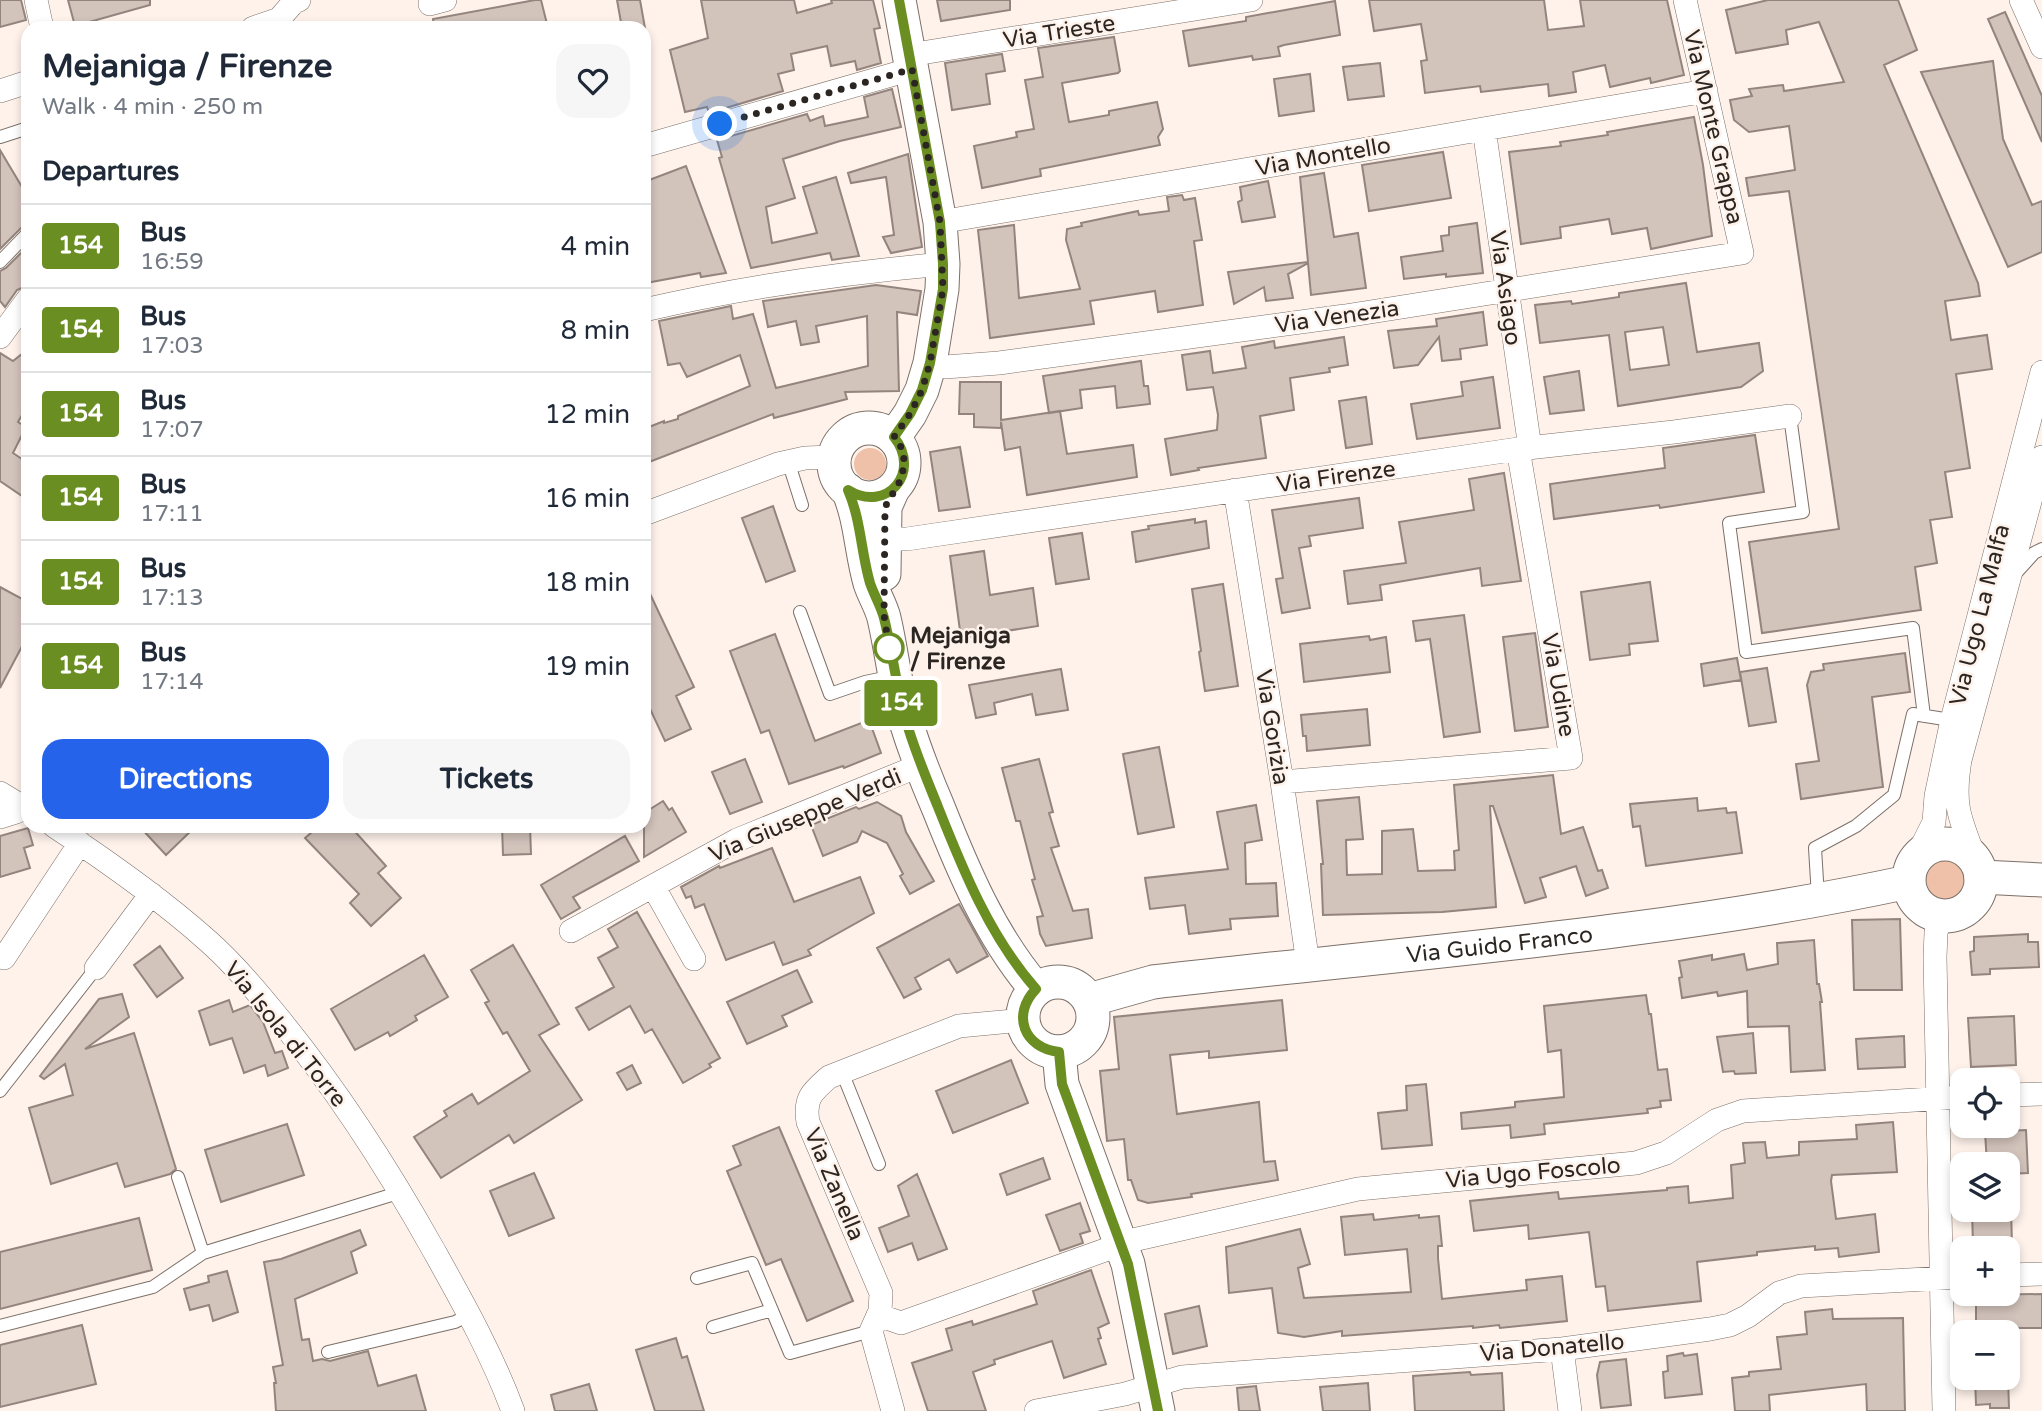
<!DOCTYPE html>
<meta charset="utf-8">
<style>
:root{--surface:#fff;--page:#f6f6f7;--text:#1f2937;--muted:#747a83;--line:#e0e1e3;--accent:#2563eb}
body{margin:0;font-family:"Varela Round",sans-serif;background:var(--page);color:var(--text);height:100vh;display:flex;flex-direction:column;font-size:26px;white-space:nowrap}
*{box-sizing:border-box;margin:0}
p{font-size:23px;color:var(--muted)}
.icon{flex:none;width:38px;height:38px;fill:none;stroke:currentColor;stroke-width:2;stroke-linecap:round;stroke-linejoin:round}
.map{position:relative;flex:1;overflow:hidden}
.side{position:absolute;left:21px;top:21px;width:630px;height:812px;display:flex;flex-direction:column;background:var(--surface);border-radius:21px;box-shadow:0 4px 10px #0003}
.side>*{flex:none}
.badge{padding:0 14px;border-radius:5px;font-size:24px;line-height:46px}
.fabs{position:absolute;left:1950px;top:1068px;display:grid;gap:14px}
.fabs a{display:grid;place-items:center;width:70px;height:70px;border-radius:14px;background:var(--surface);box-shadow:0 4px 10px #0003;font-size:35px}
.you{position:absolute;width:35px;height:35px;margin:-18px;border:5px solid #fff;border-radius:50%;background:#1a73e8;box-shadow:0 0 0 10px #1a73e833}
.map>.badge{position:absolute;translate:-50% -50%;box-shadow:0 0 0 4px #fff}
h2{padding:0 21px;font-size:26px;line-height:63px}
.round{display:grid;place-items:center;flex:none;width:74px;height:74px;border-radius:21px;background:var(--page)}
.headline{display:flex;align-items:center;justify-content:space-between;height:119px;padding:0 21px}
h1{font-size:33px;font-weight:700;line-height:52px}
.cta{display:flex;gap:14px;margin-top:auto;padding:14px 21px}
.cta a{flex:1;height:80px;border-radius:21px;background:var(--accent);color:#fff;font-size:28px;font-weight:700;line-height:80px;text-align:center}
.cta a+a{background:var(--page);color:var(--text)}
ul{padding:0;list-style:none}
li{display:flex;align-items:center;gap:21px;height:84px;padding:0 21px;border-top:2px solid var(--line)}
li div{flex:1}
li b{display:block;font-size:26px}
li em{font-style:normal}
li .badge{min-width:77px;font-weight:700;text-align:center}
.map>svg:first-child{display:block}
.green{fill:#eec1a8}
.building{fill:#d2c3bb;stroke:#93857e;stroke-width:2;fill-rule:evenodd}
.lines{fill:none;stroke-linecap:round;stroke-linejoin:round}
.lane-casing{stroke:#7c7068;stroke-width:14}
.street-casing{stroke:#7c7068;stroke-width:24}
.secondary-casing{stroke:#7c7068;stroke-width:35}
.lane{stroke:#fff;stroke-width:12}
.street{stroke:#fff;stroke-width:23}
.secondary{stroke:#fff;stroke-width:33}
.line-casing{stroke:#fff;stroke-width:16}
.line{stroke:#6b8e23;stroke-width:10}
.walk{stroke:#2c2623;stroke-width:7;stroke-dasharray:0 12.6}
.stop-dot{fill:#fff;stroke:#6b8e23;stroke-width:3.5}
.labels{text-anchor:middle;stroke-width:5;stroke-linejoin:round;paint-order:stroke}
.street-label{font-size:23px;fill:#2c2623;stroke:#fef2eb}
.stop-label{font-size:23px;font-weight:bold;fill:#2c2623;stroke:#fef2eb;text-anchor:start}
</style>
<div class="map">
<svg width="2042" height="1411" viewBox="0 0 2042 1411">
<rect width="100%" height="100%" fill="#fef2eb"/>
<path class="green" d="M854 464a16 16 0 1 1 32 0a16 16 0 1 1-32 0Z
M1921 879a23 23 0 1 1 46 0a23 23 0 1 1-46 0Z"/>
<path class="building" d="M0,0h21l5,20 -26,7z
M68,0h82v5l-75,21z
M535,0h6l7,28h-114l-1,-9z
M617,0h23l5,28h-23z
M701,0h93l3,13 35,-10 -1,-3h42l7,28 -6,1 7,34 -24,7 -2,-9 -24,5 -4,-20 -36,8 3,16 -16,4 5,17 -74,22 -2,-6 -22,5 -15,-62 38,-12z
M937,0h73v10l-69,11z
M1369,0h175l4,30 36,-4 -4,-26h87l17,75 -33,8 -1,-5 -40,9 -5,-22 -32,7 3,20 -27,4 -1,-12 -67,8 -1,-6 -55,7 -4,-32 6,-1 -6,-36 -47,7z
M1768,0h130l19,50 -33,15 94,218 2,13 -35,5 6,39 36,-5 5,34 -36,5 14,94 -25,4 7,45 -22,3 7,43 -22,4 6,43 -159,23 -13,-91 90,-13 -50,-338 -40,5 -3,-18 49,-8 -6,-44 -40,6 -15,-12 -4,-20 22,-4 -3,-7 34,-4 1,6 60,-9 -25,-60 -33,8 2,14 -52,9 -10,-43z
M1335,1l5,34 -56,10 -6,2 2,9 -27,4 -1,-4 -63,10 -6,-35 63,-10v-4z
M2005,12l37,84v46l-54,-123z
M1114,37l6,34 -2,2 -56,10 7,39 40,-7v-4l48,-9 6,27 -5,8 2,8 -120,24 1,7 -59,12 -8,-42 43,-9 -1,-5 18,-3 -9,-49 18,-3 -5,-29z
M1002,54l3,17 -19,3 4,30 -38,6 -7,-47z
M1993,61l10,78 29,66 10,-4v51l-34,15 -87,-195z
M1380,63l4,33 -36,4 -5,-33z
M1310,74l4,37 -35,5 -5,-37z
M892,89l9,38 -61,14 -57,18 12,39 -29,9 6,36 45,-10 -14,-46 33,-10 23,79 -27,4 -2,-7 -79,15 -32,-110 3,-1 -5,-17 90,-26 3,7 13,-5 2,10 43,-9 -4,-20z
M1694,117l9,48 9,71 -61,13 -4,-21 -35,6 -3,-15 -49,8 1,11 -40,6 -12,-92 52,-6 -1,-4 48,-7 -1,-3z
M0,150l28,47v27l-6,3 -22,22z
M1443,152l8,46 -82,13 -7,-46z
M908,154l14,93 -31,6 -8,-16 11,-2 -8,-58 -35,6 -3,-10z
M686,166l40,107 -25,4 -1,-4 -54,10 -2,-101z
M1324,173l10,64 24,-4 8,55 -55,7 -3,-32 -20,11 5,24 -27,3 -2,-14 -30,17 -6,-32 80,-10 -8,-85z
M1268,181l7,36 -33,5 -4,-20 4,-2 -2,-13z
M1182,195l2,5 11,-2 7,42 -8,1 9,64 -45,7 -3,-21 -65,10 4,23 -104,14 -12,-108 36,-5 5,73 61,-9 -14,-49 1,-11 15,-3 -1,-3 57,-12 1,4 30,-4 -2,-14z
M1477,223l6,50 -37,4v-3l-42,5 -3,-22 42,-6 -2,-15 8,-1v-8z
M28,246v39l-11,5 -12,17 -5,-6v-30l6,-3z
M1686,283l11,69 62,-9 4,28 -22,16 -123,19 -9,-71 -69,8 -5,-38 36,-4 1,3 47,-7v-4zM1663,327l6,38 -39,5 -5,-38z
M876,285l45,6 -4,24 -20,-3 2,79 -54,1 2,7 -73,19 -1,-4 -129,50v-35l20,-8v2l14,-4v-3l72,-30 -10,-31 -53,22 -7,-14 -12,2 -9,-44 72,-15 2,13 20,-5 23,74 92,-22 -1,-50 -51,10 3,16 -18,3 -5,-24 -28,6 -5,-26z
M1483,312l4,33 -27,4 1,10 -19,2 -3,-24 -21,28 -24,3 -6,-37 49,-5 -1,-7z
M1344,337l4,28 -19,3 1,4 -40,6 4,32 -34,6 6,42 -68,10 1,2 -28,5 -6,-36 52,-9 1,-15 -5,-28 -26,3 -5,-35 28,-4 3,22 33,-5 -4,-21 32,-6 1,7z
M28,349v56l-10,17 8,5 -13,26 15,10v37l-28,-19v-128l13,8z
M1141,361l3,25h4l2,18 -33,4 -2,-22 -35,4 2,18 -33,5 -6,-37z
M1579,371l5,39 -34,4 -6,-37z
M1493,377l7,51 -83,11 -6,-35 52,-8 -2,-14z
M960,382h41v38l59,-9 7,43 66,-9 4,32 -110,18 -7,-48 -15,3 -4,-28v6l-27,-1v-13h-15z
M1366,397l6,47 -26,4 -7,-47z
M1755,435l9,57 -104,16 -1,-3 -105,14 -4,-35 115,-16 -2,-20z
M960,447l10,60 -31,4 -9,-59z
M1504,473l17,108 -39,5 -2,-18 -100,17 2,15 -34,4 -4,-33 62,-8 -7,-41 75,-12 -5,-31z
M1359,498l4,30 -54,8 2,10 -12,2 11,60 -28,5 -6,-34 7,-1 -11,-68z
M773,506l22,65 -29,11 -24,-64z
M1195,519v4l11,-2 3,27 -73,14 -4,-30 17,-3 -1,-3z
M1082,533l7,46 -33,5 -7,-46z
M984,551l6,44 43,-7 5,38 -77,12 -11,-82z
M644,581l50,106 -18,9 15,33 -26,12 -21,-45z
M1650,582l8,59 -29,3 1,11 -40,5 -9,-68z
M1223,584l15,102 -33,5 -6,-39 2,-1 -9,-62z
M0,587l28,15v33l-28,53z
M1464,615l16,117 -36,5 -14,-98 -14,2 -3,-20z
M1535,633l13,94 -33,4 -12,-94z
M775,634l40,107 54,-21 12,33 -37,15 -1,-2 -54,18 -20,-54 -8,3 -31,-82z
M1369,636l1,4 16,-3 4,35 -86,10 -4,-38z
M1905,653l5,39 -38,5 11,90 -82,12 -5,-35 23,-3 -12,-76 4,-13 13,-2 -1,-6z
M1737,658l4,22 -37,6 -3,-22z
M1767,668l9,54 -27,4 -9,-54z
M1061,669l7,41 -32,5 -4,-21 -38,9 2,11 -20,4 -7,-33z
M1367,709l3,36 -63,6 -1,-15h-3l-2,-21z
M1159,747l15,80 -36,7 -15,-80z
M745,759l17,43 -32,12 -18,-42z
M1039,759l14,53 -4,1 10,33 -8,2 22,63 15,-2 4,29 -46,8 -6,-12 -3,-17 6,-1 -11,-36 3,-1 -15,-58h-4l-14,-53z
M1553,775l8,59 22,-7 15,44 4,-1 6,18 -22,8 -10,-30 -36,12 6,19 -21,6 -32,-97h-3l6,101 -54,5 -119,3 -2,-51h2l-6,-63 42,-4 4,42 -17,1 1,35 35,-1v-43l31,-2 5,42 37,-1 -1,-19 5,-1 -5,-65z
M1697,798l1,13 28,-3 1,5 9,-1 6,41 -96,13 -6,-40 -7,1 -3,-23z
M663,801l6,9 3,-2 14,24 -42,25v-44z
M877,802l24,14 5,16 28,49 -24,13 -10,-18 3,-2 -16,-31 -25,-12 -5,11 -34,14 -12,-31 45,-18 3,2z
M1256,805l6,35 -17,3 1,41 30,-1 2,33 -48,3 1,10 -42,5 -4,-29 -35,4 -5,-31 83,-9 -11,-57z
M139,826h57l-30,29z
M319,826h31l36,40 -8,7 23,25 -30,28 -21,-23 9,-9 -54,-56z
M502,826h28l1,28 -28,1z
M28,828l5,17 -9,3 6,20 -30,9v-41z
M625,836l14,25 -66,36 7,11 -19,11 -20,-34z
M772,848l22,54 66,-25 14,36 -66,37 3,5 -28,10 -9,-23 -48,18 -22,-56 -9,4 -4,-12 -5,2 -5,-11 38,-21 1,2z
M959,904l29,52 -31,17 -8,-14 -34,19 6,11 -17,9 -27,-50z
M637,912l83,146 -11,6 2,3 -28,16 -31,-54 -7,4 -15,-27 -41,24 -13,-22 38,-21 -16,-29 20,-11 -10,-18z
M1900,919l2,71h-48l-2,-70z
M2028,934v8h10l1,25 -49,2v5l-18,1 -2,-23 4,-1v-14z
M1814,940l3,44h2l3,18h-2l5,68 -34,2 -2,-46 -41,1 -1,-36 -29,5 -1,-4 -35,6 -3,-20 3,-1 -3,-16 33,-6v5l32,-6 3,16 31,-6 -1,-21z
M513,945l46,79 -20,11 43,65 -68,43 -5,-8 -68,43 -27,-41 33,-21 -3,-5 28,-17 6,10 52,-33 -23,-39 -4,2 -18,-31 4,-2 -18,-31z
M160,946l23,32 -26,19 -23,-32z
M424,955l24,42 -33,19 2,4 -27,16 -2,-4 -33,18 -24,-41z
M797,970l15,32 -30,14 5,10 -40,18 -20,-42z
M122,994l7,23 -44,32 49,-16 42,136 -6,5 -45,13 -8,-24 -66,21 -22,-76 44,-13 -8,-31 -21,15 -4,-3 59,-77z
M1646,995l3,19h2l7,56 9,-1 4,31 -11,1 1,6 -14,2 1,4 -104,11 1,10 -34,4 -1,-13 -48,4 -1,-16 54,-6v-5l49,-5 -3,-47 -13,2 -4,-46z
M229,1000l4,12 17,-7 13,17 12,31 7,-2 6,17 -20,8 -3,-11 -21,8 -12,-35 -22,7 -11,-34z
M1282,1000l5,50 -78,8v-7l-39,4 7,59 82,-12 5,60 11,-1 3,19 -87,14 1,3 -44,6 -10,-3 -7,-20h-3l-4,-41 -17,2 -7,-70 19,-2 -5,-52z
M2014,1016l2,49 -45,2 -3,-49z
M1753,1033l3,40 -21,1 -1,-3 -11,1 -6,-35z
M1904,1036l1,31 -47,2 -2,-30z
M1011,1060l17,43 -75,30 -17,-42z
M632,1065l9,18 -14,7 -10,-17z
M1426,1084l6,61 -50,4 -4,-36 29,-3 -1,-24z
M1893,1122l4,50 -65,3 -1,6 5,38 39,-5 4,38 -40,5 -1,-9 -23,2v-4l-58,6v3l-60,7 4,39 -93,10 -3,-25 -9,1 -7,-55 -60,7 -1,-14 -54,6 -4,-30 88,-9 1,7 108,-9v-2l21,-2 1,17 44,-5 -2,-33 14,-2 -2,-20 22,-1 2,16 32,-3v-13l58,-3 -1,-14z
M287,1124l17,51 -83,27 -16,-52z
M779,1127l74,174 -46,20 -26,-62 -15,6 -39,-94 14,-6 -8,-19z
M2026,1130l2,43 -21,1v-10h-20l-2,-32z
M1043,1158l7,21 -43,16 -7,-21z
M534,1173l20,45 -45,18 -19,-45z
M917,1174l30,75 -29,11 -6,-17 -24,9 -9,-24 30,-12 -11,-30z
M1080,1203l10,28 -10,3 3,9 -23,8 -14,-36z
M1972,1209h39l1,36 -39,1z
M1373,1214l1,6 45,-5v3l20,-2 3,30h-4v12l4,41 85,-9 -1,-10 36,-4 5,45 -67,7 -1,-3 -26,3v-2l-131,10v-5l-38,6 -26,-4 -6,-45 -43,5 -3,-46 74,-18 10,35 -12,4 6,30 107,-6 -4,-43 -62,6 -4,-38z
M139,1218l13,52 -152,39v-57z
M360,1230l6,15 -15,7 6,21 -62,26 7,41 7,-1 4,22 9,-2 8,2 38,-10 10,35 38,-11 10,36h-150l-2,-28h2l-3,-16 10,-2 -19,-103 17,-3z
M1091,1270l18,53 -11,5 3,10 -3,1 8,25 -42,14 -12,-37 -58,19 1,4 -22,8 13,39h-58l-16,-48 40,-13 -6,-21 26,-8 1,4 64,-21 -4,-13z
M227,1271l11,41 -25,9 -4,-16 -19,5 -6,-21 25,-7 -1,-6z
M2042,1294v34h-31v4h-35v-37z
M1199,1306l8,40 -34,8 -8,-40z
M1832,1309l1,10 70,-1 2,93h-38l-1,-27 -97,11 1,16h-35l-3,-33 17,-2v-4l32,-3 -4,-32 30,-3 -2,-22z
M82,1325l14,59 -96,23v-62z
M676,1338l6,20 5,-2 17,55h-49l-19,-61z
M1683,1353l1,3 13,-2 5,40 -37,4 -2,-26 5,-1 -1,-15z
M1626,1359l5,46 -30,3 -4,-33 3,-13z
M1470,1372l1,3 31,-2 2,38h-89l-2,-35z
M1975,1377h33l1,31h-19v-4l-14,1z
M1368,1383l2,28h-47l-3,-24z
M589,1384l8,27h-42l-4,-16z
M1256,1386l4,25h-21l-2,-23z"/>
<g class="lines">
<defs>
<path id="lane" d="M0,137l28,-9
M0,262l28,-29
M1790,416l13,96 -74,11 17,129 167,-24 11,88
M788,461l14,44
M2015,574l19,-21 8,-4
M800,612l30,82 35,-12 29,-6
M1818,897l-3,-49 41,-22 38,-31 19,-81 44,7
M842,1072l37,92
M0,1091l96,-123
M178,1177l25,76
M697,1278l55,-15 38,90 81,-22
M0,1326l153,-39 50,-34 198,-61
M713,1327l59,-17
M328,1352l127,-30 14,-7"/>
<path id="street" d="M36,0l6,28
M2021,0l21,47
M430,4l15,-4
M253,28l26,-9 15,-17 5,-2
M909,55l342,-55
M0,91l28,-9
M1484,129l46,319
M644,146l268,-77
M940,222l766,-131
M644,310c98,-23 199,-37 299,-46
M0,337l28,-38
M930,363l15,4 54,-4 346,-47 397,-63 -57,-253
M1235,490l47,292 26,182
M644,514l134,-50 27,-6 29,-1
M883,539h24l611,-90 156,-17 116,-16
M1282,782l289,-24 -53,-309
M0,793l28,17
M0,817l16,-5 6,-6
M54,826c53,35 106,72 154,115 25,22 47,48 68,74 60,73 111,152 157,234 29,52 59,105 80,162
M1917,856l17,-34 2,-26 16,-76 90,-348
M1977,864c-16,-44 -25,-55 -17,-104l82,-303
M653,886l41,73
M1940,916l-4,17 -1,24 9,454
M571,931l166,-91 184,-75
M4,958l76,-115
M96,968l55,-74
M2007,1095l35,-1
M2007,1275l35,-1
M878,1315l23,8 232,-83 225,-51 278,-26 30,-10 51,-33 26,-9 219,-14
M1562,1349l8,62
M893,1411l-22,-80 9,-20 1,-18 -73,-171c-4,-24 4,-30 21,-45l130,-51 64,-6
M1036,1411l89,-17 57,-17 380,-28 148,-20 20,-4 18,-9 31,-23 22,-7 161,-9"/>
<g id="secondary">
<circle cx="869" cy="463" r="35"/>
<path d="M894,437l16,-23 12,-24 8,-27 12,-74 1,-25 -3,-42 -41,-222"/>
<path d="M848,490c13,30 13,62 22,93 4,12 11,23 14,35 8,34 11,70 22,104 9,29 20,57 32,85 25,63 53,130 98,182"/>
<path d="M884,574l1,-67 8,-18"/>
<circle cx="1945" cy="880" r="36"/>
<path d="M1981,877l61,3"/>
<circle cx="1058" cy="1017" r="35"/>
<path id="s1" d="M1089,1000l64,-18c250,-29 509,-47 755,-100"/>
<path d="M1059,1052l3,32 66,180 30,147"/>
</g>
</defs>
<use href="#lane" class="lane-casing"/>
<use href="#street" class="street-casing"/>
<use href="#secondary" class="secondary-casing"/>
<use href="#lane" class="lane"/>
<use href="#street" class="street"/>
<use href="#secondary" class="secondary"/>
</g>
<g class="lines">
<defs>
<path id="line" d="M899,0l41,222 3,42v25l-13,74 -8,27 -12,24 -16,23c28,35 -7,77 -46,53 13,30 13,62 22,93 4,12 11,23 14,35 8,32 12,66 21,99 8,30 21,60 33,90 25,63 52,130 98,182 -25,26 -12,59 23,63l3,32 66,180 30,147"/>
</defs>
<use href="#line" class="line-casing"/>
<use href="#line" class="line"/>
<path class="walk" d="M720,124l192,-55 28,153 3,67 -13,74 -8,27 -12,24 -16,23 6,7 5,19 -5,18 -15,26 -1,108 6,40 -1,-7"/>
</g>
<circle class="stop-dot" cx="889" cy="648" r="14"/>
<g class="labels">
<g class="street-label">
<text transform="translate(1059 31) rotate(-9)" y="8">Via Trieste</text>
<text transform="translate(1714 127) rotate(77)" y="8">Via Monte Grappa</text>
<text transform="translate(1323 156) rotate(-10)" y="8">Via Montello</text>
<text transform="translate(1506 288) rotate(82)" y="8">Via Asiago</text>
<text transform="translate(1337 316) rotate(-8)" y="8">Via Venezia</text>
<text transform="translate(1336 476) rotate(-8)" y="8">Via Firenze</text>
<text transform="translate(1979 615) rotate(-76)" y="8">Via Ugo La Malfa</text>
<text transform="translate(1559 685) rotate(80)" y="8">Via Udine</text>
<text transform="translate(1273 727) rotate(81)" y="8">Via Gorizia</text>
<text transform="translate(805 815) rotate(-23)" y="8">Via Giuseppe Verdi</text>
<text dy="8" stroke="none"><textPath href="#s1" startOffset="415">Via Guido Franco</textPath></text>
<text transform="translate(286 1034) rotate(51)" y="8">Via Isola di Torre</text>
<text transform="translate(1533 1172) rotate(-5)" y="8">Via Ugo Foscolo</text>
<text transform="translate(835 1184) rotate(67)" y="8">Via Zanella</text>
<text transform="translate(1552 1347) rotate(-5)" y="8">Via Donatello</text>
</g>
<g class="stop-label">
<text x="910" y="643">Mejaniga<tspan x="910" dy="26">/ Firenze</tspan></text>
</g>
</g>
</svg>
<div class="fabs">
<a><svg class="icon" aria-label="locate" viewBox="0 0 24 24"><circle cx="12" cy="12" r="6"/><path d="M12 2v4M12 18v4M2 12h4M18 12h4"/></svg></a>
<a><svg class="icon" aria-label="layers" viewBox="0 0 24 24"><path d="M12 4l9 5-9 5-9-5zM3 14l9 5 9-5"/></svg></a>
<a>+</a>
<a>−</a>
</div>
<div class="you" style="left:720px;top:124px"></div>
<b class="badge" style="left:901px;top:703px;background:#6b8e23;color:#fff">154</b>
<section class="side">
<div class="headline"><div><h1>Mejaniga / Firenze</h1><p>Walk · 4 min · 250 m</p></div><a class="round"><svg class="icon" aria-label="heart" viewBox="0 0 24 24"><path d="M12 20l-8-8c-3-5 5-10 8-4 3-6 11-1 8 4z"/></svg></a></div>
<h2>Departures</h2>
<ul>
<li><span class="badge" style="background:#6b8e23;color:#fff">154</span><div><b>Bus</b><p>16:59</p></div><em>4 min</em></li>
<li><span class="badge" style="background:#6b8e23;color:#fff">154</span><div><b>Bus</b><p>17:03</p></div><em>8 min</em></li>
<li><span class="badge" style="background:#6b8e23;color:#fff">154</span><div><b>Bus</b><p>17:07</p></div><em>12 min</em></li>
<li><span class="badge" style="background:#6b8e23;color:#fff">154</span><div><b>Bus</b><p>17:11</p></div><em>16 min</em></li>
<li><span class="badge" style="background:#6b8e23;color:#fff">154</span><div><b>Bus</b><p>17:13</p></div><em>18 min</em></li>
<li><span class="badge" style="background:#6b8e23;color:#fff">154</span><div><b>Bus</b><p>17:14</p></div><em>19 min</em></li>
</ul>
<div class="cta"><a>Directions</a><a>Tickets</a></div>
</section>
</div>
